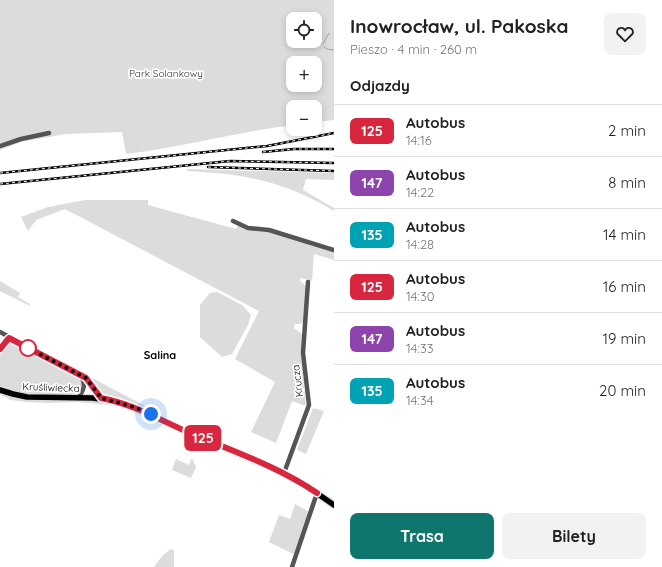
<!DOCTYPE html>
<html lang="pl">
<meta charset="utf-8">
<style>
:root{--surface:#fff;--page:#f2f2f2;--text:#222;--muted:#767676;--line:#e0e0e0;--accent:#0f766e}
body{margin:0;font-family:Quicksand,sans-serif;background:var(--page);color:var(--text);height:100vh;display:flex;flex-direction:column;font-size:15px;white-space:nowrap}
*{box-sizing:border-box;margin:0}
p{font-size:13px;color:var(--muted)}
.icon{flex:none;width:22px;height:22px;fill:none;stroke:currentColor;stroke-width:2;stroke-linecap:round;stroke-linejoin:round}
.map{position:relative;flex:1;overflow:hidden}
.drawer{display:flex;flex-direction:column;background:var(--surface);width:328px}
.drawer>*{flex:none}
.badge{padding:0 8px;border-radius:6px;font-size:14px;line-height:26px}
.controls{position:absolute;left:286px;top:12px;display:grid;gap:8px}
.controls a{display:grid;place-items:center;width:36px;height:36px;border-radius:8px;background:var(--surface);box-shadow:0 2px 6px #0003;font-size:20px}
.you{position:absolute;width:20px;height:20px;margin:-10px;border:3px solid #fff;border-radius:50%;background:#1a73e8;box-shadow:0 0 0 6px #1a73e833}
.map>.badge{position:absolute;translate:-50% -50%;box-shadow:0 0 0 2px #fff}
h2{padding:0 16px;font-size:15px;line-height:36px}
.round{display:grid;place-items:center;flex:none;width:42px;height:42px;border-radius:8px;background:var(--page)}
.overview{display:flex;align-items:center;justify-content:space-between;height:68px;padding:0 16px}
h1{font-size:19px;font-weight:800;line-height:30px}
.primary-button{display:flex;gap:8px;margin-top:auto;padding:8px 16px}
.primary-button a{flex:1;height:46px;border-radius:8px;background:var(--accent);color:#fff;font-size:16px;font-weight:800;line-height:46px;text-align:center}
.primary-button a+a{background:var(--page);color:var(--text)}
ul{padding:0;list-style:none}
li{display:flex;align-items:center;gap:12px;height:52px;padding:0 16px;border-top:1px solid var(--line)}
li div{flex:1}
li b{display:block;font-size:15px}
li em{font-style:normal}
li .badge{min-width:44px;font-weight:700;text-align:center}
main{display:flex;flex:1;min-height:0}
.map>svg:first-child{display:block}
.green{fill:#dcdcdc;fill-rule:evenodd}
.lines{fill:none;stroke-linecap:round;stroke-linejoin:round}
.stream{stroke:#a3a3a3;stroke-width:1}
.major-casing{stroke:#dbdbdb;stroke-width:8}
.minor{stroke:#555;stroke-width:4.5}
.major{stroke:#000;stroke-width:5.5}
.rail-casing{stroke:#000;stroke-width:2.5}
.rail{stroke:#fff;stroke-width:1;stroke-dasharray:3;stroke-linecap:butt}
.line-casing{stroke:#fff;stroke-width:9}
.line{stroke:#d7263d;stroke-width:6}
.walk{stroke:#000;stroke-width:4;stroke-dasharray:0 7.2}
.stop-dot{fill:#fff;stroke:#d7263d;stroke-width:2}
.labels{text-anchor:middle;stroke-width:3.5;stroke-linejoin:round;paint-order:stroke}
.park-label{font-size:10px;fill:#333;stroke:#fff}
.street-label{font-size:10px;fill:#000;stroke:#fff}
.neighbourhood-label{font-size:11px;font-weight:bold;fill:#000;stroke:#fff}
</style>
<main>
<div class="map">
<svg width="334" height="567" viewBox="0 0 334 567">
<rect width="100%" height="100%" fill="#fff"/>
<path class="green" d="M0,0h334v120l-19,2v-15h-22v18c-56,7 -111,22 -167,29l-4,-22 -56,2 -45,8 -21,8zM293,19h22v22h-22zM293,63h22v22h-22z
M187,169l147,4v7l-28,-1 -3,11 31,18v3c-49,-30 -90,-37 -147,-40z
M85,200h63v5l88,24 2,-4 28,6 68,20v9l-20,-6 -2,27 -11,-3 -1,3 4,3 2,4 -3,34 -2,2h-6l-1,4 8,6 -1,19 5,53 -14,-5 -16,42 -25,-11 24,-50 -40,-23 24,-48 -194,-102 -29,11 -8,11 -7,-14 27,-10z
M0,281l20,12 -2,4 12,7v2l-30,-15z
M217,292l25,13 9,10 -3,10 -16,29 -10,3 -22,-20v-32l10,-12z
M13,343l65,33 5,11 -4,6c-6,2 -13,2 -19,2 -21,0 -40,-1 -60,-8v-34l7,-8z
M79,371l85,45v1l-32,-14 -30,-9z
M0,393c35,13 62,5 97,8 26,2 49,13 72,24 8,4 23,9 29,15l-11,-5 -1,1 -65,-29 -13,-2 -30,-3 -33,1 -18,-1 -17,-2 -10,-6z
M313,408l11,3 -18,43 -9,-4z
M192,458l4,9 -5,11 -19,-8 4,-11 13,6z
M295,504l14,8 -14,43 -26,-13 10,-27 11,4z
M171,549l3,1v17h-20l9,-12z"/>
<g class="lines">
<path class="stream" d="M323,44l6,-11
M324,47l3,2 7,1"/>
<defs>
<path id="major" d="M0,390l13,4 14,3 66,1 31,5 16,6 48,23 96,41 21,12 29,20"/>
</defs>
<use href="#major" class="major-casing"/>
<path class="minor" d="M0,146l21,-7 28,-6
M233,221l15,7 21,2 65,20
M0,332l87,46 14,21
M0,349l9,-11
M78,398c6,-8 9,-15 1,-23
M284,473l25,-68 -6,-52 5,-71
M292,567l25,-74"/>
<use href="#major" class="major"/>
<defs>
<path id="rail" d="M263,152l31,-3h40
M208,167l126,4
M0,173l267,-27 67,-13
M0,184l230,-23 104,2"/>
</defs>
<use href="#rail" class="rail-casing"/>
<use href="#rail" class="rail"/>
</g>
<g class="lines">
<defs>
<path id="line" d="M0,349l9,-11 77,40 15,20c32,6 59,22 89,35 43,18 89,34 127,60"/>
</defs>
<use href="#line" class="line-casing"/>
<use href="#line" class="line"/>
<path class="walk" d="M28,348l58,30 15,20 30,8 20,8"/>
</g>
<circle class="stop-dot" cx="28" cy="348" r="8"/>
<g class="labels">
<g class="park-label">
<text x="166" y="77">Park Solankowy</text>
</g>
<g class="street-label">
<text transform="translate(297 381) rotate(-97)" y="4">Krucza</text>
<text transform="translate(51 387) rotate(2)" y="4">Kruśliwiecka</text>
</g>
<g class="neighbourhood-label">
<text x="160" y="359">Salina</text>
</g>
</g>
</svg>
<div class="controls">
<a><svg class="icon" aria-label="locate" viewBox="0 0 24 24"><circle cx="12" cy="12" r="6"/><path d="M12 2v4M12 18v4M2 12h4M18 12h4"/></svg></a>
<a>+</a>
<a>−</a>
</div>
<div class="you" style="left:151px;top:414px"></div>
<b class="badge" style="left:203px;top:438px;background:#d7263d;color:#fff">125</b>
</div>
<section class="drawer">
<div class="overview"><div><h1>Inowrocław, ul. Pakoska</h1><p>Pieszo · 4 min · 260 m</p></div><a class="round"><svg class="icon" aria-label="heart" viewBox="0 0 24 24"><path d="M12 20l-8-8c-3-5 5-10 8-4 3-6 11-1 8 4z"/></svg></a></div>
<h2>Odjazdy</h2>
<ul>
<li><span class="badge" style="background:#d7263d;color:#fff">125</span><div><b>Autobus</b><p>14:16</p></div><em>2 min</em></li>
<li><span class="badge" style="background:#8e44ad;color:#fff">147</span><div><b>Autobus</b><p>14:22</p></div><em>8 min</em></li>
<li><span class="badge" style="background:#00a3b4;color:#fff">135</span><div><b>Autobus</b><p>14:28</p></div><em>14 min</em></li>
<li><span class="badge" style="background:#d7263d;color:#fff">125</span><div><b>Autobus</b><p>14:30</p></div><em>16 min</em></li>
<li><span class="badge" style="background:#8e44ad;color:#fff">147</span><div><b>Autobus</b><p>14:33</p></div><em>19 min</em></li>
<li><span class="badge" style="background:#00a3b4;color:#fff">135</span><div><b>Autobus</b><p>14:34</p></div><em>20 min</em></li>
</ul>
<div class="primary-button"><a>Trasa</a><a>Bilety</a></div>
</section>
</main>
